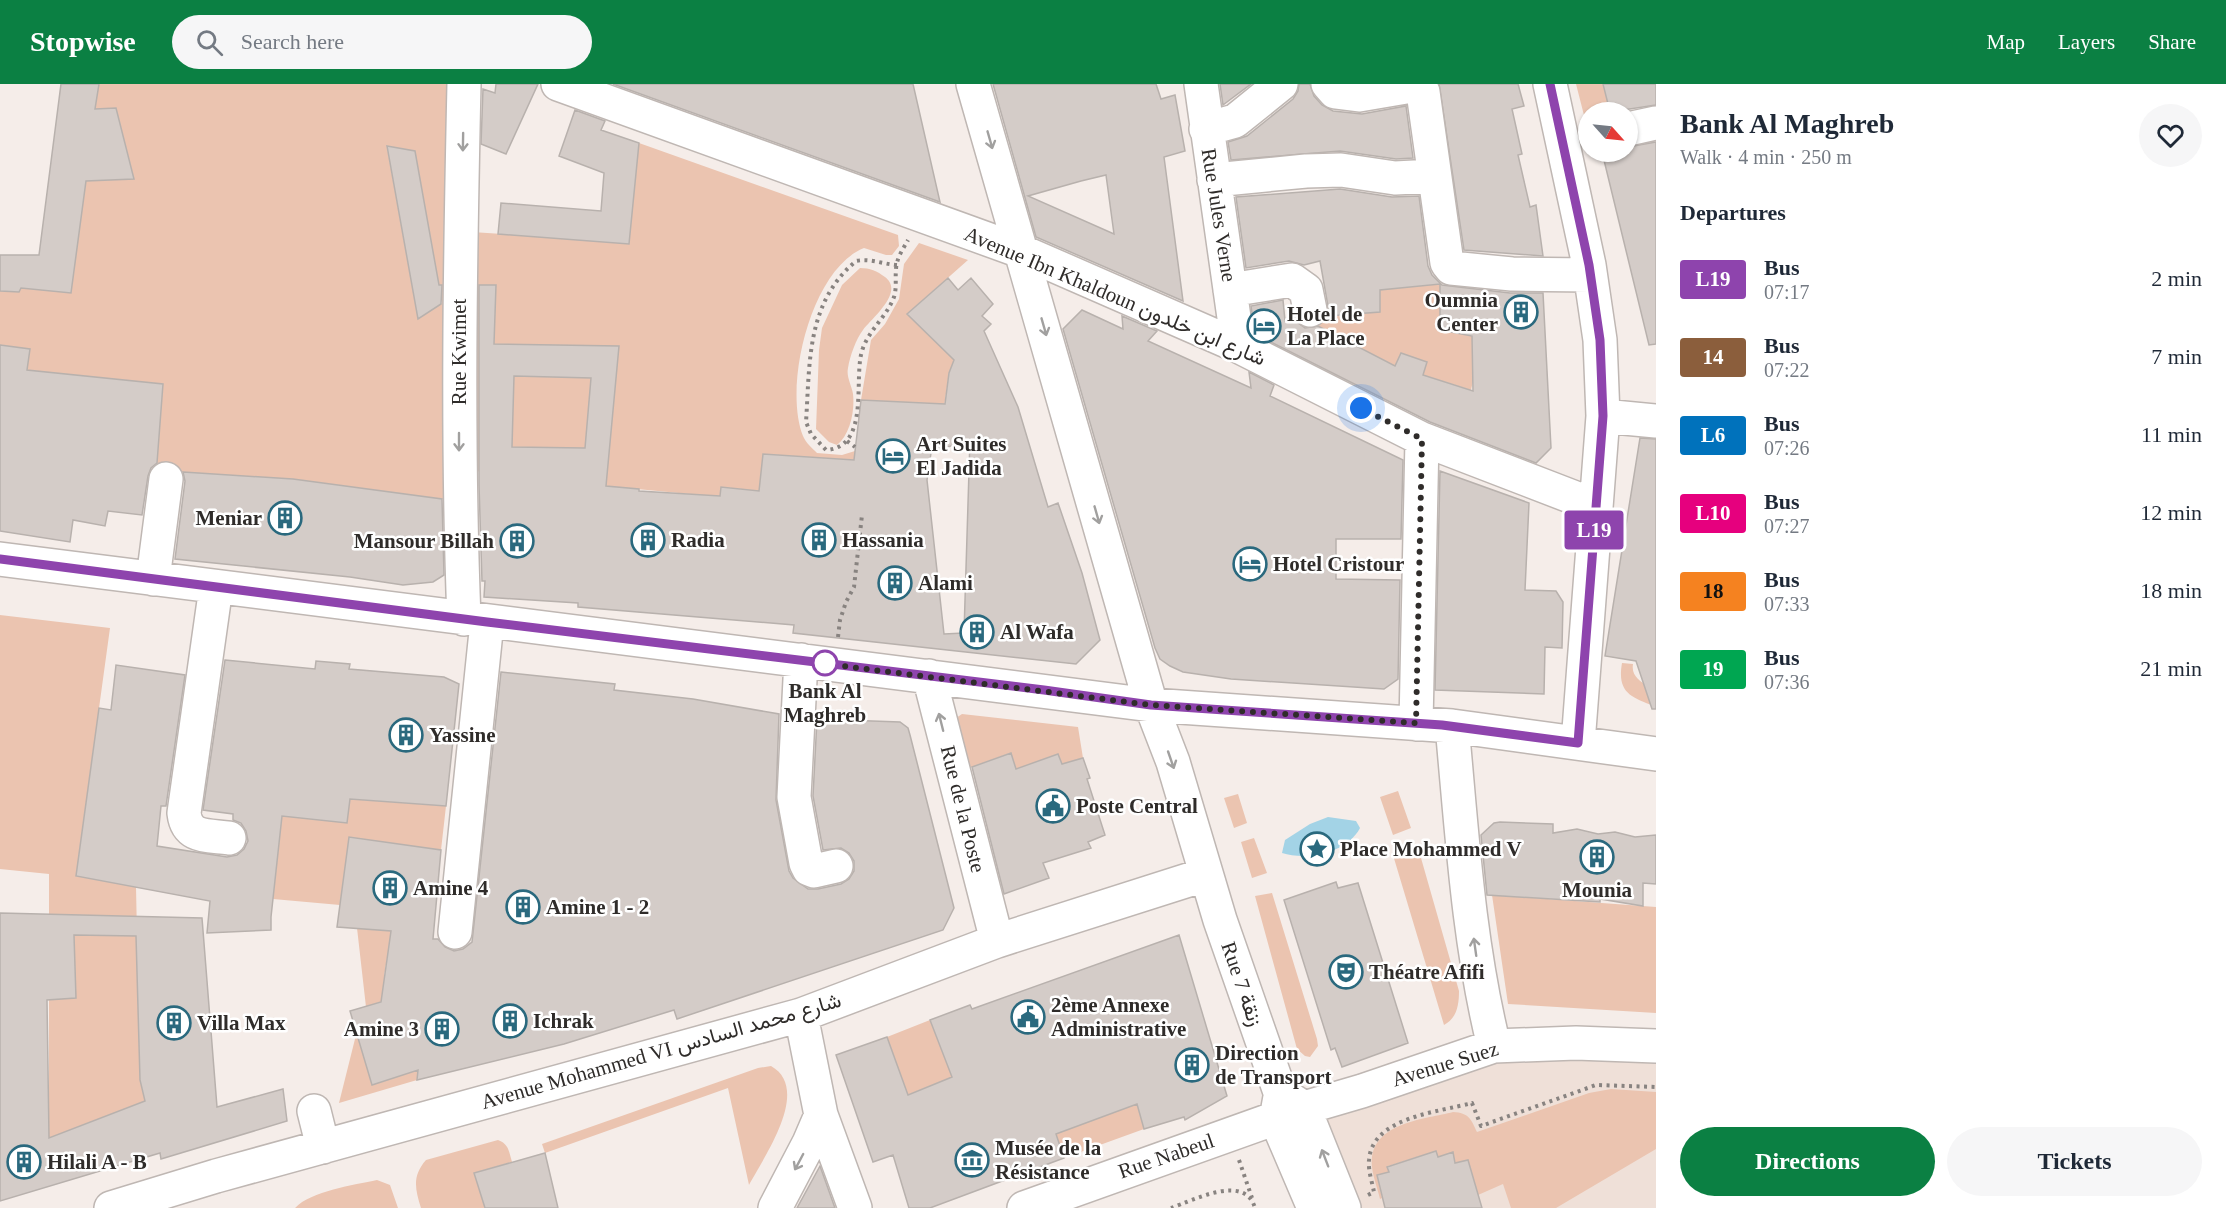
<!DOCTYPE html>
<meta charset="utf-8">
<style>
:root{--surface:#fff;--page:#f6f6f7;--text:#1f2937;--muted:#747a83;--accent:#0b8043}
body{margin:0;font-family:"Times New Roman",Vazirmatn,serif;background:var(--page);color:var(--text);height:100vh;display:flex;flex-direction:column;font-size:22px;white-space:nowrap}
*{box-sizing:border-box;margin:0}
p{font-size:20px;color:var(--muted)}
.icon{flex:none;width:33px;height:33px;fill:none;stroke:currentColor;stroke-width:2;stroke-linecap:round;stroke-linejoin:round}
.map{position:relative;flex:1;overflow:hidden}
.panel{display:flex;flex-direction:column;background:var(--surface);width:570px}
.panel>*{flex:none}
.badge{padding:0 12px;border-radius:4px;font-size:21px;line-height:39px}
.needle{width:39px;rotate:117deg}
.controls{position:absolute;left:1578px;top:18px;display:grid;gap:12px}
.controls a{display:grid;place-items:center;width:60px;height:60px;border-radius:50%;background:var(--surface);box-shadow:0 2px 4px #0004;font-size:30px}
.you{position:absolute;width:30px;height:30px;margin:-15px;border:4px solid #fff;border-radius:50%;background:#1a73e8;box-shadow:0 0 0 9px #1a73e833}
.map>.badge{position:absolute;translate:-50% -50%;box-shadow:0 0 0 3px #fff}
h2{padding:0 24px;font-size:22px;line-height:54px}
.round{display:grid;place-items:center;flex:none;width:63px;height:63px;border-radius:32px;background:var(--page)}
.overview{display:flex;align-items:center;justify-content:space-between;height:102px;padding:0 24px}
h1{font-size:28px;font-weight:800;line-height:45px}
.primary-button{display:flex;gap:12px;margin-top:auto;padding:12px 24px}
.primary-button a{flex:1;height:69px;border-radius:36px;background:var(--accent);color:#fff;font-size:24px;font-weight:800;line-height:69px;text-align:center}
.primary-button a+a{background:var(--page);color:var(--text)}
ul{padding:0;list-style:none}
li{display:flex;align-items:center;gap:18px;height:78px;padding:0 24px}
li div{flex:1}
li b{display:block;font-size:22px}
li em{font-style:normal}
li .badge{min-width:66px;font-weight:700;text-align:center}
header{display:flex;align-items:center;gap:36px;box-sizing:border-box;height:84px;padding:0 30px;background:var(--accent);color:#fff}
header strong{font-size:28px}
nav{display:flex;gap:33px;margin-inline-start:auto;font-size:21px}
.search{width:420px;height:54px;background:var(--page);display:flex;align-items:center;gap:15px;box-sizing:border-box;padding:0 21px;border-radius:33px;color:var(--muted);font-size:22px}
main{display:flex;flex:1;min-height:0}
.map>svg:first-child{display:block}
.built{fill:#efe0d8}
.green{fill:#ebc4b0;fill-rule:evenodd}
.water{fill:#a3d3e6}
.building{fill:#d4ccc8;stroke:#b8b1ad;stroke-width:1.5;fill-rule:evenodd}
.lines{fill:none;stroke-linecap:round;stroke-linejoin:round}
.minor-casing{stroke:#bfb7b3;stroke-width:36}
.path{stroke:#888380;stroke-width:4;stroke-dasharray:3 4.5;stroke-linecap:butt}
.minor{stroke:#fff;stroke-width:33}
.oneway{stroke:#a1a09f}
.line-casing{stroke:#fff;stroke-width:14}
.line{stroke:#8e44ad;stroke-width:9}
.walk{stroke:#2f2c2a;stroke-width:6;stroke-dasharray:0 10.8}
.stop-dot{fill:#fff;stroke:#8e44ad;stroke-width:3}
.labels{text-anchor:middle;stroke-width:5;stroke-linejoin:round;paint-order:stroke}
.street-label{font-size:21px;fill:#2f2c2a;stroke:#fff}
.poi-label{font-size:21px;font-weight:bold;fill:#2f2c2a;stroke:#fff;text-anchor:start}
.stop-label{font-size:21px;font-weight:bold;fill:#2f2c2a;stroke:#fff}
</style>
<header>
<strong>Stopwise</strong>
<div class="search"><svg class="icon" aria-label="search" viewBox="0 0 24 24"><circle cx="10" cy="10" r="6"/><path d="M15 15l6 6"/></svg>Search here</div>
<nav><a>Map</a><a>Layers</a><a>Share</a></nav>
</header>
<main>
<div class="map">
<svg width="1656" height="1124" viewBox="0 0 1656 1124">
<rect width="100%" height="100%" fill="#f5ede9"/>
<path class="built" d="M1656,962v162h-342l-10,-100 136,-44z"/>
<path class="green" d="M99,0h357l-6,416 -157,-21 -137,-8 7,-87 -136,-14 3,-21 -30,-4v-54l19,1 67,-111 48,-2 -18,-71 -21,1zM387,63l28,4 27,152 -24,16z
M1576,0h27l7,28h-22v10l-2,1z
M639,59l259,92 1,11 -7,9h-6l-22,-7c-53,21 -81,138 -61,188 3,7 9,12 14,17l25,2 13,-4 -1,9 -91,-6 -4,37 -37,-4 -2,10 -114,-11 -87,-12 -45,-3 -2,-239 126,8z
M919,159l49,17 -61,54 47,46 -5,13 -5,34 -83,-7 10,-60 14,-16 14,-25 5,-35z
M860,184c10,0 17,3 25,9 20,15 -13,41 -22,53 -7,9 -13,26 -15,38 -2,9 4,18 5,26 2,17 -3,41 -16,51l-8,-3 -13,-13 3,-79 3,-22 20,-43z
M1440,200v46l32,6 1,45 -2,9 -48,-15 4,-13 -26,-9 -6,13 -93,-48 78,-6v-22z
M0,531l110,13 -34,248 60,11 4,193 5,21 -96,37v-264l-49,-5z
M1622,579l11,1c-2,12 7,17 16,23l5,19c-24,-9 -37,-14 -32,-43z
M962,630l116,13 5,31 -21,6 -4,-10 -42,15 -6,-16 -46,17 -8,-52z
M1398,707l13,37 -18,7 -13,-38z
M1238,710l9,29 -13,5 -10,-30z
M349,715l97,7 -5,44 -92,-12 -9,67 -67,-6 9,-83z
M1254,754l13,35 -15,5 -11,-36z
M1417,760l42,147c0,14 -2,27 -15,34l-51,-170z
M1272,809l45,146 1,7 -8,11 -5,-1 -8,-7 -42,-153z
M1492,811l164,12v106l-148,-9z
M394,821l-4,26 9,2 -4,26 -8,-1 -3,19 43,10 -10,93 -78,23 18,-72 34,-33 -25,9 -9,-79z
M930,936l22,57 -55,22 -1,-36 -9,-26z
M771,982c41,23 -7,91 -22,119l-21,-97 -183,65 -3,-9 216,-76z
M1611,1005l45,3v57l-100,59h-45l-8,-24 -25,11 -10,-35 -13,3 -2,-11 -15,5 -2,-6 -48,15 1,6 -12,4 5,22 -2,1c-3,-13 -10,-29 -8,-42 5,-35 54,-38 81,-45 16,1 18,7 24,20l112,-39z
M1137,1020l7,25 -80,29 -8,-24z
M498,1056c11,4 11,12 14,22l-38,11 11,35h-64c-6,-19 -9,-32 5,-48z
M377,1096l13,5 8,23h-103c16,-17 59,-23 82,-28z"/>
<path class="water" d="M1328,733l28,4 4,7c-13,25 -53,33 -78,25l3,-13 25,-16z"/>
<path class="building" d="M61,0h38l-4,25 21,-1 18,71 -48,2 -15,112 -50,-5 -2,4 -19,-1v-36h39z
M496,0h42l-32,70 -25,-10 2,-55 12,4z
M613,0h300l27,118z
M993,0h163l5,15 14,-4 10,56 -21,6 19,144 -147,-64zM1106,91l8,59 -86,-38 53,-15z
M1220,0h31l-28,21z
M1299,0h11l4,12 8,9 11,6 29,3 44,-8 7,52 -17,1 -56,-8 -109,9 -3,-18 19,-6 46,-37 5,-8z
M1439,0h79l6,22 -12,3 10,45 -4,1 12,52 6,-2 7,51 -79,-6z
M1603,0h53v21l-46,7z
M575,26l30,11 -4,9 38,13 -10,101 -131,-10 3,-31 100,8 3,-38 -45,-17z
M1656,58v202l-7,1 -47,-193h26v-5z
M387,62l28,5 24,134h3l-1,19 -23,15z
M1340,105l52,8 27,-1 9,70 4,9 10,10 68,8h33l8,155 -15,15 -106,-41 -175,-88 -4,-28 32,-6 2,21 9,-1 11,8 13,-2 77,40 6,-13 26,9 -4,13 50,16 -1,-55 -32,-6v-46l-60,6v22l-52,4v-10l-8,-45 -16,4 -15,-4 -43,7 -10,-71z
M948,194l10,12 13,-12 22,26 -11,12 9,8 -7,7 34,76 30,100 10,-4 24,70 18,67 -24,24 -283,-31 1,-8 -216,-18v-4l-94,-6 1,-16h-3l-3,-96v-200h17l-2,59 125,2 -13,140 33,3v2l81,5 1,-9 38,4 4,-37 91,6 7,-60 84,4 4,-31 5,-13 -47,-46zM514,292l77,2 -6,70 -73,-1zM970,355l-6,194 -20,1 -17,-154 4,-27z
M1082,226l41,19 -1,-13 35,15 -9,10 103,47 -2,-16 25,13 -4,11 133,64 -2,79h-65v40l64,1 -2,99 -14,10 -153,-10 -48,-7 -13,-6 -10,-7 -5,-11 -92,-319z
M0,261l30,4 -3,21 136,14 -6,79 -6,5 -3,8 -6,39 -34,-4 -3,15 -32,-6 -3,22 -70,-11z
M1640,354l16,1v270h-4l-16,-48 -31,-5z
M1440,387l89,32 -4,87 31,1 7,11 -1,46 -17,-1 -1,47 -109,-4z
M183,388l110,7 149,20 2,76 -11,7 -30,3 -53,-8 -175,-18 10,-78z
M225,576l90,9 1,-8 34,3 -1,5 95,8 15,7 -13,122 -96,-7 -3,24 -65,-7 -11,101v13l-64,3 3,-32 -134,-25 23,-168 12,2 5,-45 69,10 -19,131h-5l-4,40 70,11 10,-2 7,-6 4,-8 -2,-10 -5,-8 -8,-3v-6l-30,-4z
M501,588l114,12 -1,6 79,9 86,15 -3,86 13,71 4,7 15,11h10l23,-5 8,-5 5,-8v-10l-5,-8 -8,-5 -18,2 -10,-54 4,-77 83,3 8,6 2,7 44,173 -11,22 -266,89 -3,-9 -110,34 -147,36 1,-10 -46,15 -22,-74 31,-9 10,-71 -54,-4 12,-90 92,13 -8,89h5l7,8 9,4 9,-2 9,-7z
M1011,669l5,16 42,-15 4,10 21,-6 7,20 -3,1 18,56 -17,7 3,6 -48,15 6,15 -45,16 -32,-127z
M1500,738l53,2v9l24,-4 21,5 17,-2 20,5 21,-2v49l-13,-1v23l-43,-7v3l-113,-7 -6,-60 13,-12z
M1336,798l2,6 20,-5 50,160 -66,24 -7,-19 -4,2 -47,-150z
M0,829l202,5 15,189 66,-18 4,32 -126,38 -1,-6 -160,48zM74,851l62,1 4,144 5,21 -96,37 -2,-138 29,-2z
M1179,851l48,161 -42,24 -1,-3 -40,12 -7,-25 -81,30 8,24 -134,50h-21l-16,-53 -20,7 -37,-107 51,-18 21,58 44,-18 -22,-57 40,-15 2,4z
M1436,1067l2,6 15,-5 2,11 13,-3 14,48h-97l-8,-33 12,-3 -2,-5z
M545,1069l13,55h-73l-11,-35z
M820,1082l15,42h-38z"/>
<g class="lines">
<defs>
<path id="minor" d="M558,0l465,168 215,94 184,93 174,67
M973,0l178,621 22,57 47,158 60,172
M1201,0l37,262
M1328,0l7,8 24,3 53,-9 7,1 4,5 24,171 4,5 61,6 78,1
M1550,0l39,181 11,75 3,76 -25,327
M1206,45l29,-8 46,-37
M1628,45l28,-6
M1214,96l92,-9 35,-1 54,8 39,-2
M1230,206l62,-10 14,10 4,20
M1603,332l53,5
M0,475l1151,146 301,21 204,28
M153,495l13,-100
M216,503l-32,226c3,26 24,22 45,25
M464,535c-7,-178 -4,-356 0,-535
M801,576l-7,137 12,66 3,6 5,2 22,-5
M929,592l68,265
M1416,640l6,-285
M1452,642c10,106 16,215 42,320
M455,848l32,-310
M801,931l20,100 34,93
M1280,1013l-4,22 38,89
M1287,1013l17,11 40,100
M314,1027l9,36
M111,1124l105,-32 585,-161 196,-74 207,-66
M775,1124l34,-65 12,-28
M1024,1124l280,-100 58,-17 132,-45 82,-3 80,3"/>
</defs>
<use href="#minor" class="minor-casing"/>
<path class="path" d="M897,181c-15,-1 -27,-7 -41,-4 -50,42 -46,102 -50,161l5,12 15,16c46,-3 26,-75 37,-102 7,-19 24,-32 31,-51 3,-10 1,-18 2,-27 0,-11 7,-21 12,-30
M847,357l8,6
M838,553l2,-17 6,-18 8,-15 8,-72
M1239,1076l13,38
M1368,1111l6,-3c-2,-10 -6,-22 -5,-32 3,-43 70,-48 103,-57l9,23 115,-41 60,2
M1171,1124c23,-8 74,-35 84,0"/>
<use href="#minor" class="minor"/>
</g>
<defs><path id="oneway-shaft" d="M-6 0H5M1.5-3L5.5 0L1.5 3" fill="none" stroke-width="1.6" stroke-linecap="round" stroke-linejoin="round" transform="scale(1.5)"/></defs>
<g class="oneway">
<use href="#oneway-shaft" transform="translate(990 56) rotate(74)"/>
<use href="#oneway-shaft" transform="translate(463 58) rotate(91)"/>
<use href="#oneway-shaft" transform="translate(1044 243) rotate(74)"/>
<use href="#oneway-shaft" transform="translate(459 358) rotate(90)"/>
<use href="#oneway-shaft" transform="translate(1097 431) rotate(74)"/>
<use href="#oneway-shaft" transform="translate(941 638) rotate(-104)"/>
<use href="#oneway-shaft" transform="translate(1171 676) rotate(71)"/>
<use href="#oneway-shaft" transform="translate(1475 863) rotate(-98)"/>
<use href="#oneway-shaft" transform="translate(1325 1074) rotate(-111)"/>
<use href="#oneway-shaft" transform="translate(799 1078) rotate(118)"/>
</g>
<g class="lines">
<defs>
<path id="line" d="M0,475l487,63 557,68 107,15 291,20 136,18 25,-327 -3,-76 -11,-75 -39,-181"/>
</defs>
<use href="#line" class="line-casing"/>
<use href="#line" class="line"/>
<path class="walk" d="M825,579h-6l332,42 265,18 6,-284 -61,-31"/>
</g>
<defs>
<symbol id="building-ring" viewBox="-11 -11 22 22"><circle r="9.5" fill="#fff" stroke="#2a697e" stroke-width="1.5"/><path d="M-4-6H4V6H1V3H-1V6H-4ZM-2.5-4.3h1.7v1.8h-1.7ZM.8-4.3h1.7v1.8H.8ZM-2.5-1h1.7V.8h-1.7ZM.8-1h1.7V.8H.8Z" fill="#2a697e"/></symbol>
<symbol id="hotel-ring" viewBox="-11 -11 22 22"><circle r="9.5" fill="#fff" stroke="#2a697e" stroke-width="1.5"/><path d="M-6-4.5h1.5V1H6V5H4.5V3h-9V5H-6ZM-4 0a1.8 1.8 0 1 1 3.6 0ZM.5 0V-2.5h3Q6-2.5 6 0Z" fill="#2a697e"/></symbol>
<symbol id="civic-ring" viewBox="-11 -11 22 22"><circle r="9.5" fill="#fff" stroke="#2a697e" stroke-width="1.5"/><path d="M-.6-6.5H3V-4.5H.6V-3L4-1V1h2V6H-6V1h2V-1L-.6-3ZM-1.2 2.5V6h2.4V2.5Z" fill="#2a697e"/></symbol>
<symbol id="sight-ring" viewBox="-11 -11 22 22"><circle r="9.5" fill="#fff" stroke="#2a697e" stroke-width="1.5"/><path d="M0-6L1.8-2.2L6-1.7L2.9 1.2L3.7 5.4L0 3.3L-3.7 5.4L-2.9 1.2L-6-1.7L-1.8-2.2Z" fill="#2a697e"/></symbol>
<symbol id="theatre-ring" viewBox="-11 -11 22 22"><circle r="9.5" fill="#fff" stroke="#2a697e" stroke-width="1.5"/><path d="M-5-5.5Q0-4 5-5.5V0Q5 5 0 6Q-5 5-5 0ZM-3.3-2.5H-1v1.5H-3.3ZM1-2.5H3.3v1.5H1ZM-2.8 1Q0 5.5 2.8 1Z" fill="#2a697e"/></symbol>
<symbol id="museum-ring" viewBox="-11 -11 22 22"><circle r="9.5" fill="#fff" stroke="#2a697e" stroke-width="1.5"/><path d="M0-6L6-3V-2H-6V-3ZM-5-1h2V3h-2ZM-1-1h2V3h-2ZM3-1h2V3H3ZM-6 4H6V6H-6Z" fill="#2a697e"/></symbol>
</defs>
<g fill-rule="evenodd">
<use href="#building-ring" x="1502" y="209" width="38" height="38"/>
<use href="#hotel-ring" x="1245" y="223" width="38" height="38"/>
<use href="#hotel-ring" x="874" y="353" width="38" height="38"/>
<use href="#building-ring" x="266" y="415" width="38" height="38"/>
<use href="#building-ring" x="629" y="437" width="38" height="38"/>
<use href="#building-ring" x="800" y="437" width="38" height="38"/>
<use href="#building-ring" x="498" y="438" width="38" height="38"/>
<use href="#hotel-ring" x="1231" y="461" width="38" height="38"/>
<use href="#building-ring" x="876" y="480" width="38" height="38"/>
<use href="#building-ring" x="958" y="529" width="38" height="38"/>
<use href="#building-ring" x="387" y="632" width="38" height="38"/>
<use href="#civic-ring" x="1034" y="703" width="38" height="38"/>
<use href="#sight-ring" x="1298" y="746" width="38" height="38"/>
<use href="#building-ring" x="1578" y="754" width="38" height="38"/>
<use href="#building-ring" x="371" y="785" width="38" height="38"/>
<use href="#building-ring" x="504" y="804" width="38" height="38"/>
<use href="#theatre-ring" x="1327" y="869" width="38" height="38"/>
<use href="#civic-ring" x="1009" y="914" width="38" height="38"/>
<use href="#building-ring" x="491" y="918" width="38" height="38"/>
<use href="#building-ring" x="155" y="920" width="38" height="38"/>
<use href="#building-ring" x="423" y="926" width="38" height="38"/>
<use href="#building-ring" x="1173" y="962" width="38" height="38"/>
<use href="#museum-ring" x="953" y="1057" width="38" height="38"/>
<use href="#building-ring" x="5" y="1059" width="38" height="38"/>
</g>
<circle class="stop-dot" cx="825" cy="579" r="12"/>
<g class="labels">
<g class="street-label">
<text transform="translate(1219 131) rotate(81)" y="7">Rue Jules Verne</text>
<text transform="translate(1115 212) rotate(23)" y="7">Avenue Ibn Khaldoun شارع ابن خلدون</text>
<text transform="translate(459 268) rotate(-90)" y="7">Rue Kwimet</text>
<text transform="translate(963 725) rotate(76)" y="7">Rue de la Poste</text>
<text transform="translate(1242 900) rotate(71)" y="7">Rue 7 زنقة</text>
<text transform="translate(661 967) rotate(-16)" y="7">Avenue Mohammed VI شارع محمد السادس</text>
<text transform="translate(1445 980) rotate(-17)" y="7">Avenue Suez</text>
<text transform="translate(1166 1072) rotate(-19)" y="7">Rue Nabeul</text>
</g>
<g class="poi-label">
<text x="1498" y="223" text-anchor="end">Oumnia<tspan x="1498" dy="24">Center</tspan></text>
<text x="1287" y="237">Hotel de<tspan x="1287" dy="24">La Place</tspan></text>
<text x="916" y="367">Art Suites<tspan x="916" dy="24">El Jadida</tspan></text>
<text x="262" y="441" text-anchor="end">Meniar</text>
<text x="671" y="463">Radia</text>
<text x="842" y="463">Hassania</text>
<text x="494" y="464" text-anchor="end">Mansour Billah</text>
<text x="1273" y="487">Hotel Cristour</text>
<text x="918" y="506">Alami</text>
<text x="1000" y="555">Al Wafa</text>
<text x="429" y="658">Yassine</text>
<text x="1076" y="729">Poste Central</text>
<text x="1340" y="772">Place Mohammed V</text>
<text x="413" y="811">Amine 4</text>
<text x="1597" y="813" text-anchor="middle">Mounia</text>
<text x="546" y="830">Amine 1 - 2</text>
<text x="1369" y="895">Théatre Afifi</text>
<text x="1051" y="928">2ème Annexe<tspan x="1051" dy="24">Administrative</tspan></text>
<text x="533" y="944">Ichrak</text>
<text x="197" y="946">Villa Max</text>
<text x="419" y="952" text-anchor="end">Amine 3</text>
<text x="1215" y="976">Direction<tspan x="1215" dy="24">de Transport</tspan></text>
<text x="995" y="1071">Musée de la<tspan x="995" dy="24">Résistance</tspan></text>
<text x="47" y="1085">Hilali A - B</text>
</g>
<g class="stop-label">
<text x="825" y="614">Bank Al<tspan x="825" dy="24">Maghreb</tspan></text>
</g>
</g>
</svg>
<div class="controls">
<a><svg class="needle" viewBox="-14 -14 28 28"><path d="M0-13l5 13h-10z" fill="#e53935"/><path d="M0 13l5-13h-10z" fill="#747a83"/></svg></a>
</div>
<div class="you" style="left:1361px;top:324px"></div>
<b class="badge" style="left:1594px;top:446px;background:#8e44ad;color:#fff">L19</b>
</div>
<section class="panel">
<div class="overview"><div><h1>Bank Al Maghreb</h1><p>Walk · 4 min · 250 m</p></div><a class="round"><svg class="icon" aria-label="heart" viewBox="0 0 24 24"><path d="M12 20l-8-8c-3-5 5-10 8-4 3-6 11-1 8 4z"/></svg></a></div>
<h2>Departures</h2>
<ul>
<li><span class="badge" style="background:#8e44ad;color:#fff">L19</span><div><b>Bus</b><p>07:17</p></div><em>2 min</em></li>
<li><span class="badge" style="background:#8b5e3c;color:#fff">14</span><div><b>Bus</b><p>07:22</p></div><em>7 min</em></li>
<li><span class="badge" style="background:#0072bc;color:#fff">L6</span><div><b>Bus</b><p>07:26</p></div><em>11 min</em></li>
<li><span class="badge" style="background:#e6007e;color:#fff">L10</span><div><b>Bus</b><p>07:27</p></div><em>12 min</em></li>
<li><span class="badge" style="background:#f58220;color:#111">18</span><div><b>Bus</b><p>07:33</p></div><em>18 min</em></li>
<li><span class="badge" style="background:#00a651;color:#fff">19</span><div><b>Bus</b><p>07:36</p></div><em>21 min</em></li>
</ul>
<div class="primary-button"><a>Directions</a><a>Tickets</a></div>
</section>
</main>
